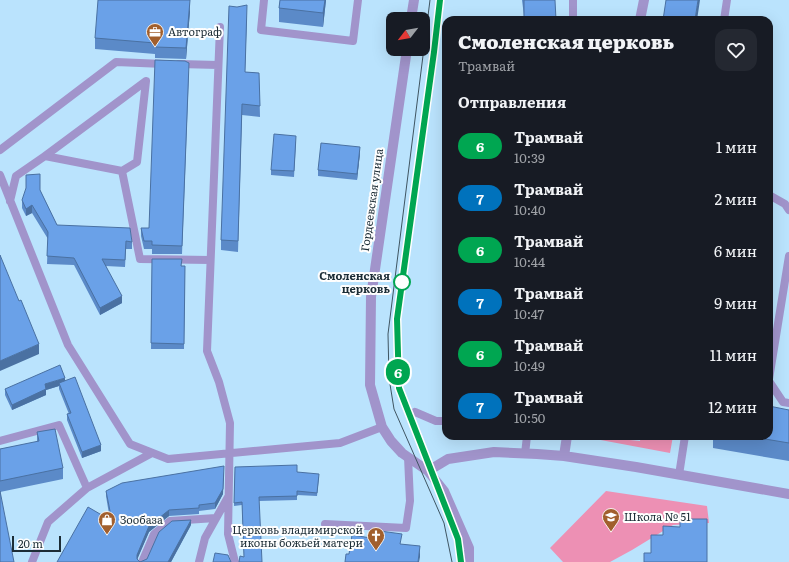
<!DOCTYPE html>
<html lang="ru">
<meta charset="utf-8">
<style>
:root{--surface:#171b24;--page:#242831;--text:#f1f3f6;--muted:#9ea1a6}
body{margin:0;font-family:Literata,serif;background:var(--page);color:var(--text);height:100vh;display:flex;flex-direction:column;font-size:15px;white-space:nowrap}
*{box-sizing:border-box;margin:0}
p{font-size:13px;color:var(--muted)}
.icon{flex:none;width:22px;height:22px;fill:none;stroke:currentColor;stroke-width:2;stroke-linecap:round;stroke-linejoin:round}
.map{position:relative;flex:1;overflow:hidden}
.drawer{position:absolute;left:442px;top:16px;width:331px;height:424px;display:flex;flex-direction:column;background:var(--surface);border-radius:12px;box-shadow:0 4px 16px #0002}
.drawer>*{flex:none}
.badge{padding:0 8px;border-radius:13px;font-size:14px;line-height:26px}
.needle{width:26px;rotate:239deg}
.controls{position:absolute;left:386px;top:12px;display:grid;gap:8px}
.controls a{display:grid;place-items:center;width:44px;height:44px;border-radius:8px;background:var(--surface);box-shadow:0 4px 16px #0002;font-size:20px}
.scale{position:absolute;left:12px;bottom:10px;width:49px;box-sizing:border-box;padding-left:4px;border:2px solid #1c2d36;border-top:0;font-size:11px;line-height:14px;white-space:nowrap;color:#1c2d36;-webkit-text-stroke:3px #fefefe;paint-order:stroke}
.map>.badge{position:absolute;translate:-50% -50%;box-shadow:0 0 0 2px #fff}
h2{padding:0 16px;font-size:15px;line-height:36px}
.round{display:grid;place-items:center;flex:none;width:42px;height:42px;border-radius:12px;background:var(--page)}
.head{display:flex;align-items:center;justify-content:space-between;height:68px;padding:0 16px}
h1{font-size:19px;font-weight:800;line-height:30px}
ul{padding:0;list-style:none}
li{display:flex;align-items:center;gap:12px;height:52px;padding:0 16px}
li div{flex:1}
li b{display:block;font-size:15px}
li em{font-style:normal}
li .badge{min-width:44px;font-weight:700;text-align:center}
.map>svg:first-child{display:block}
.green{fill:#ed90b4}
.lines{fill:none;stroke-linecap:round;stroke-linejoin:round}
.service{stroke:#a194cb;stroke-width:8}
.minor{stroke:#a194cb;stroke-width:10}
.tram{stroke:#3f5562;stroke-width:1}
.wall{fill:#5b8ac8}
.shaded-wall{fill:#4a71a2}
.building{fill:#6aa1e8;stroke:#4a71a2}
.line-casing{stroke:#fff;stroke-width:9}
.line{stroke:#00a651;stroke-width:6}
.stop-dot{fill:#fff;stroke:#00a651;stroke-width:2}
.labels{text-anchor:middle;stroke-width:4;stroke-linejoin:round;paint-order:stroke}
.poi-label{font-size:11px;fill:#1c2d36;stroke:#fefefe;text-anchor:start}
.street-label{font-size:11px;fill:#1c2d36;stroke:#fefefe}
.stop-label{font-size:11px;font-weight:bold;fill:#1c2d36;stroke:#fefefe;text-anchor:end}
</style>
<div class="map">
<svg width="789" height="562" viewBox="0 0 789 562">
<rect width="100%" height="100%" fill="#bae3fd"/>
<path class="green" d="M590,436l50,5 1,-5h32l-3,17 -80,-15z
M606,491l101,15 2,17 -36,2 -41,25 -22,12h-47l-13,-14z"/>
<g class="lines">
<path class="service" d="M264,0l-3,30 92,11 5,-41
M573,20v-20
M724,20l3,-20
M220,27l-13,324 12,31 11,41 -2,111 7,28
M179,64l39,1
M0,150l116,-88 48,2
M122,171l15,-9 9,-81 -101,75 77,15 18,88 70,1
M0,175l68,170 62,99 38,15 172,-16 42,-16
M769,195l16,9 4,6
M10,201l6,-25 29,-20
M769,379l20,-123
M769,381l14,21 6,1
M415,412l21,9h10
M0,441l59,-16 28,63
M525,454l2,-18
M679,475l6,-39
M325,524l81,4 4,-27 -2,-44
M32,562l16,-40 39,-34 65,-35
M142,562l12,-28 16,-13 46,-3
M199,562l6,-24 23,-41"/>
<path class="minor" d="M411,19l3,-19
M640,20l4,-20
M407,49l-36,248 -1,88 12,42 9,14 11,12 26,18 16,20 25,57v14
M564,456l3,-20
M428,471l20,-12 46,-7 43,2 27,2 72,11 153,27"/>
<path class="tram" d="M430,0l-42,334 1,44 5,31 50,114 8,39
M440,0l-6,52 -37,267 1,46 1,23 26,69 33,82 3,23"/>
</g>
<path class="wall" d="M280,0h46l-3,27 -44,-5v-14z
M522,0h33l-31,16z
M190,11l-4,48 -31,-1v-4l-60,-5v-11z
M247,16l-2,56 14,1 1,44 -18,-2 -4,137 -17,-2v-10z
M189,71l-7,183h-30v-5h-8l-3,-13v-8h8z
M296,141l-2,36 -23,-2v-5z
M360,153l-3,27 -39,-4v-6z
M40,190l17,35 75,17v7h-6l-1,18 -19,-1 16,37 -22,12 -26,-50 -27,-1 1,-25 -16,-26 -6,3 -4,-8v-8z
M152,259l30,7h3l-1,83h-33z
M65,381l36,70 -19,7 -15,-38v-6h2l-10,-25v-3l-13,4v5l-34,15 -7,-15v-6z
M789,410v51l-76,-13v-12h56z
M37,432l26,36v11l-63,13v70v-113l37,-7z
M235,467l62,5 22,5 -2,19 -20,-1v5l-38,1 -15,56 -2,-52 -8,1z
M106,491l117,3 -8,15 -16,2v3l-30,2 -20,16 -12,27 3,3 7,-3 44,-34 -20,37h-114l53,-42 -4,-24z"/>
<path class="shaded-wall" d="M190,0v11l-4,48v-11z
M325,0h1l-3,27v-14z
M698,0h2l-3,20h-2z
M360,147v6l-3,27v-6z
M32,205v8l-6,3v-7z
M122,296v7l-22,12v-7z
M39,344v10l-39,17v-10z
M65,378v6l-6,-1v3l-13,4v5l-34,15v-5l33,-21z
M101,445v6l-19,7v-6z
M224,472l-1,22 -8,15v-6z
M169,510v6l-20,16 -12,28v-5l12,-29z
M191,520v5l-20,37h-3z
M420,546v11l-1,5h-1z"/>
<path class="building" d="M98,0h92l-4,48 -31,-1v-4l-60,-5z
M280,0h45l-2,13 -44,-5z
M524,0h31l1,20h-32z
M666,0h32l-3,20h-32z
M247,5l-2,67 14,1 1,33 -18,-2 -4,137 -17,-1 8,-234 8,1z
M155,60l30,1 4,2 -7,183 -30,-1v-4h-8l-3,-13h8z
M274,134l22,2 -2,35 -23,-1z
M321,143l39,4 -3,27 -39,-4z
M40,174v16l17,35 73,3 2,14 -6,-1 -1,19 -23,-1 20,37 -22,12 -26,-50 -27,-2 1,-24 -16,-27 -6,4 -4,-9 4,-12v-13z
M0,255l19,46 2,-1 18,44 -39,17z
M152,259h30l-1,7h4l-1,78 -33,-1z
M60,365l5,13 -20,6 1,5 -34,16 -7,-16z
M75,377l26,68 -19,7 -15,-38 4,-1 -12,-30z
M769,406l20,4v33l-42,-7h22z
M55,429l8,39 -63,13v-32l39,-8 -2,-9z
M297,465v7l22,2 -2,19 -20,-2v5l-38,1 3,65h-23l1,-6 4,1 -2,-55 -8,1 1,-36z
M224,466l-1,23 -8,14 -16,2v3l-30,2 -20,16 -12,29v4l3,3 7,-3 12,-27 13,-11 19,-1 -23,42h-111l31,-55 24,14 -6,-30 16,-8z
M0,491l14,71h-14z
M680,519h27v43h-63v-9h7v-18h12v-9l17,1z
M373,530l29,4 -2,10 20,2 -2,16h-73l1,-8h3l3,-19 19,3z
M215,553l13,2 3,7h-18z"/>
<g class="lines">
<defs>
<path id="line" d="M440,0l-6,52 -37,267 2,69 59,151 3,23"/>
</defs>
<use href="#line" class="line-casing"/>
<use href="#line" class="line"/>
</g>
<defs>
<symbol id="office-pin" viewBox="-11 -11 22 30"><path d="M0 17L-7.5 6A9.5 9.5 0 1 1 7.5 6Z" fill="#a15f2d" stroke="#fefefe"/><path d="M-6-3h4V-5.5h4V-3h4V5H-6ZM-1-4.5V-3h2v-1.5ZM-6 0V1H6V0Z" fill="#fff"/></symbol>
<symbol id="school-pin" viewBox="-11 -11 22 30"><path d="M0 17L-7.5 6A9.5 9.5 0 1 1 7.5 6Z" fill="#a15f2d" stroke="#fefefe"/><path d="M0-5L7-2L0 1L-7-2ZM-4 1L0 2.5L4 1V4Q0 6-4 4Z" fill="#fff"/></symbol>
<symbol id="shop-pin" viewBox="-11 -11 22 30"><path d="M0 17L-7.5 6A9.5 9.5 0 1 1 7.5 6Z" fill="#a15f2d" stroke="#fefefe"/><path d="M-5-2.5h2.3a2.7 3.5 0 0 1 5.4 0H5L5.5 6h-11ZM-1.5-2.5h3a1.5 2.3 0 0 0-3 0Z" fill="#fff"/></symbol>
<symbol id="church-pin" viewBox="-11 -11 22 30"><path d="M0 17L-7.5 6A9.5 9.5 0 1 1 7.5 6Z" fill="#a15f2d" stroke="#fefefe"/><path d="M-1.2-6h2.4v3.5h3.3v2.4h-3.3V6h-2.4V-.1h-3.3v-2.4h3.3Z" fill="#fff"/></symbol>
</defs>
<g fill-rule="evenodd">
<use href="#office-pin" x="145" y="22" width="20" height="27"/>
<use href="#school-pin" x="601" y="507" width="20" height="27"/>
<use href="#shop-pin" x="97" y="510" width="20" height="27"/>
<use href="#church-pin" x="366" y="526" width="20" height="27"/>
</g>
<circle class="stop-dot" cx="402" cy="282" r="8"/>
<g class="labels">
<g class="poi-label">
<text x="168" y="36">Автограф</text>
<text x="624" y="521">Школа № 51</text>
<text x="120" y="524">Зообаза</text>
<text x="363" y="534" text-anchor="end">Церковь владимирской<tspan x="363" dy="13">иконы божьей матери</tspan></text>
</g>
<g class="street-label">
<text transform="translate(372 200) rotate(-82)" y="4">Гордеевская улица</text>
</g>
<g class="stop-label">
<text x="390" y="280">Смоленская<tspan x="390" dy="13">церковь</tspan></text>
</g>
</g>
</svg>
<div class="controls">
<a><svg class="needle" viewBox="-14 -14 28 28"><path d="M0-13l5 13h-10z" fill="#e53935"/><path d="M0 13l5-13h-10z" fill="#9ea1a6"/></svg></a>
</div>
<div class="scale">20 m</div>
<b class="badge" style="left:398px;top:372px;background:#00a651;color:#fff">6</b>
<section class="drawer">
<div class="head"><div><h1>Смоленская церковь</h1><p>Трамвай</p></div><a class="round"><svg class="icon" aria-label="heart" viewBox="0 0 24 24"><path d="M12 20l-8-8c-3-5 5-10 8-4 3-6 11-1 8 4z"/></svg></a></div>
<h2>Отправления</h2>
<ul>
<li><span class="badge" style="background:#00a651;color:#fff">6</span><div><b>Трамвай</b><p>10:39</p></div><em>1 мин</em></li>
<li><span class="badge" style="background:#0072bc;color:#fff">7</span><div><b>Трамвай</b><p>10:40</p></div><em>2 мин</em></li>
<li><span class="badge" style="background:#00a651;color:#fff">6</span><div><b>Трамвай</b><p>10:44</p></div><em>6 мин</em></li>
<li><span class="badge" style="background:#0072bc;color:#fff">7</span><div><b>Трамвай</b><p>10:47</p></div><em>9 мин</em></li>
<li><span class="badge" style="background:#00a651;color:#fff">6</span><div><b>Трамвай</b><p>10:49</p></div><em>11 мин</em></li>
<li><span class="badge" style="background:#0072bc;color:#fff">7</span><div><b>Трамвай</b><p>10:50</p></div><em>12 мин</em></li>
</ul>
</section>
</div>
